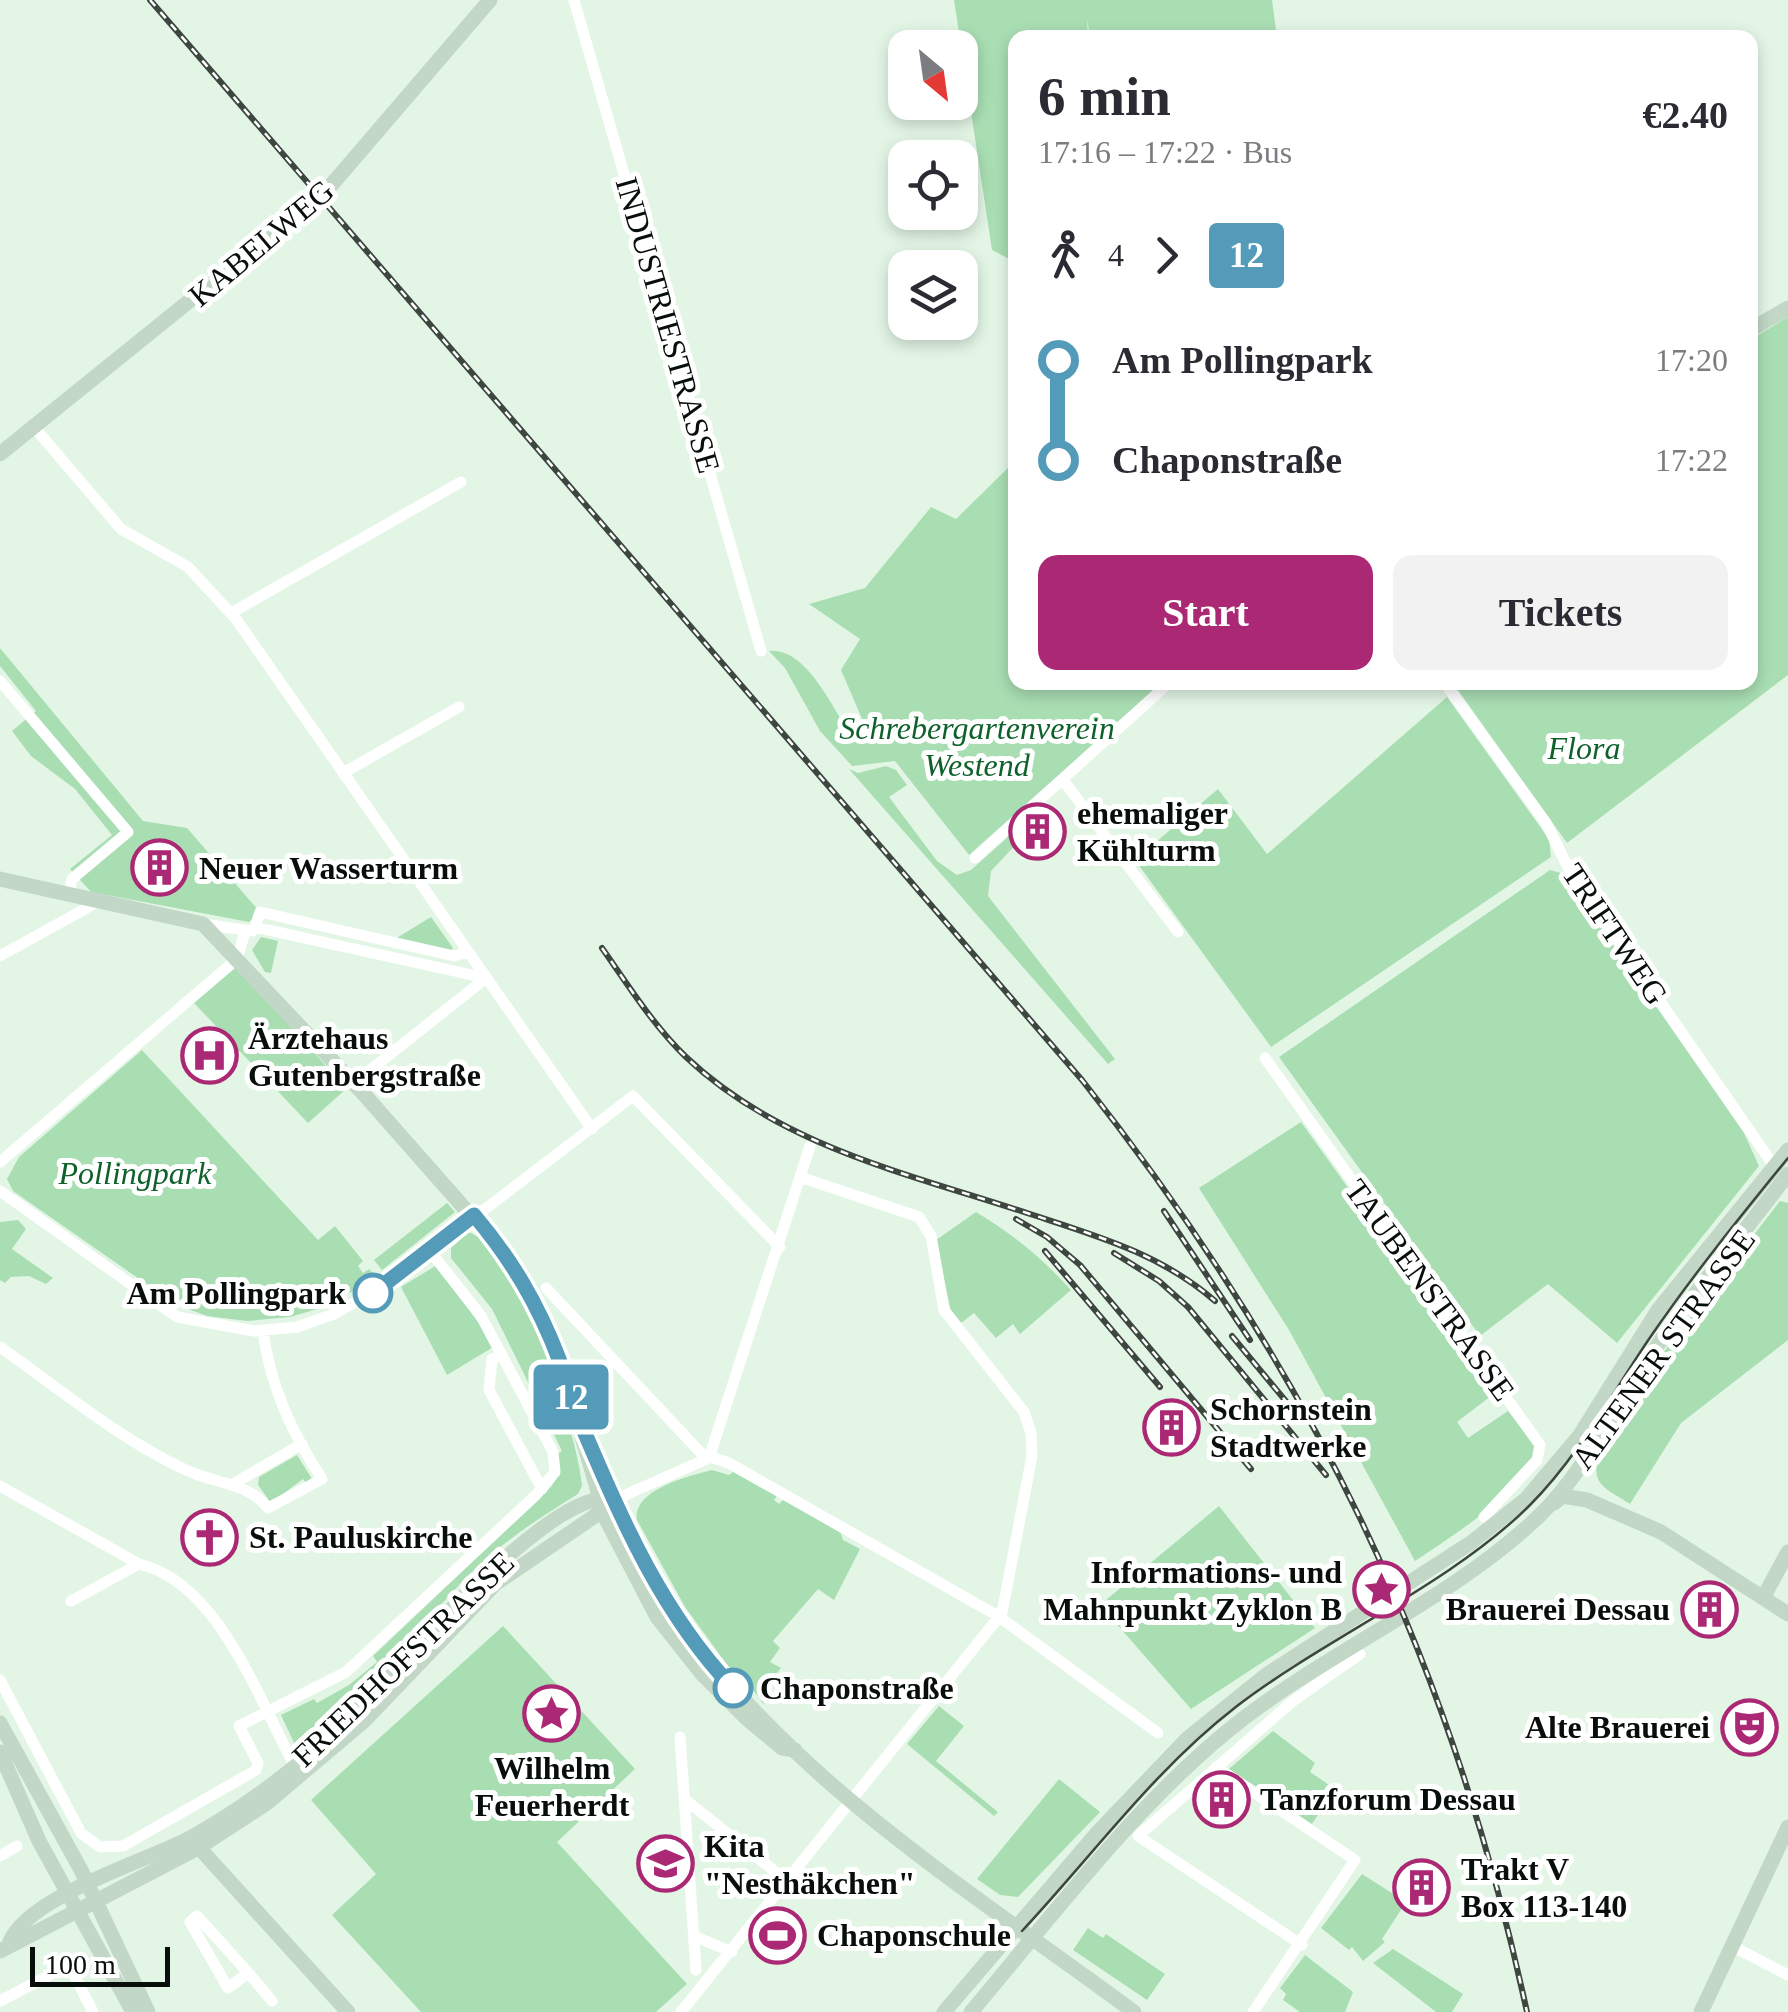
<!DOCTYPE html>
<meta charset="utf-8">
<style>
:root{--surface:#fff;--page:#f2f2f3;--text:#2b2b33;--muted:#7c7c81;--accent:#aa2874}
body{margin:0;font-family:"Times New Roman",serif;background:var(--page);color:var(--text);height:100vh;display:flex;flex-direction:column;font-size:38px;white-space:nowrap}
*{box-sizing:border-box;margin:0}
p{font-size:32px;color:var(--muted)}
.icon{flex:none;width:55px;height:55px;fill:none;stroke:currentColor;stroke-width:2;stroke-linecap:round;stroke-linejoin:round}
.map{position:relative;flex:1;overflow:hidden}
.drawer{position:absolute;left:1008px;top:30px;width:750px;height:660px;display:flex;flex-direction:column;background:var(--surface);border-radius:20px;box-shadow:0 5px 15px #0003}
.drawer>*{flex:none}
.badge{padding:0 20px;border-radius:8px;font-size:35px;line-height:65px}
.needle{width:65px;rotate:151deg}
.fabs{position:absolute;left:888px;top:30px;display:grid;gap:20px}
.fabs a{display:grid;place-items:center;width:90px;height:90px;border-radius:20px;background:var(--surface);box-shadow:0 5px 15px #0003;font-size:50px}
.scale{position:absolute;left:30px;bottom:25px;width:140px;box-sizing:border-box;padding-left:10px;border:5px solid #080e09;border-top:0;font-size:28px;line-height:35px;white-space:nowrap;color:#080e09;-webkit-text-stroke:8px #fff;paint-order:stroke}
.map>.badge{position:absolute;translate:-50% -50%;box-shadow:0 0 0 5px #fff}
.legs{display:flex;align-items:center;gap:15px;height:110px;padding:0 30px;font-size:32px}
.legs p{margin-inline-start:auto}
.head{display:flex;align-items:center;justify-content:space-between;height:170px;padding:0 30px}
h1{font-size:55px;font-weight:700;line-height:75px}
.action{display:flex;gap:20px;margin-top:auto;padding:20px 30px}
.action a{flex:1;height:115px;border-radius:20px;background:var(--accent);color:#fff;font-size:40px;font-weight:700;line-height:115px;text-align:center}
.action a+a{background:var(--page);color:var(--text)}
ul{padding:0 30px;list-style:none}
li{display:flex;align-items:center;gap:35px;height:100px;font-size:38px}
li i{display:grid;place-items:center;width:15px;height:100%;margin:0 12px;background:currentColor}
li i::after{content:'';width:25px;height:25px;margin:-12px;border:8px solid;border-radius:50%;background:var(--surface)}
li p{margin-inline-start:auto}
li:first-child i{background:linear-gradient(#0000 50%,currentColor 0)}
li:last-child i{background:linear-gradient(currentColor 50%,#0000 0)}
.map>svg:first-child{display:block}
.green{fill:#a9deb3}
.lines{fill:none;stroke-linecap:round;stroke-linejoin:round}
.street{stroke:#fff;stroke-width:11}
.secondary{stroke:#c2d7c5;stroke-width:15}
.tram{stroke:#3d463f;stroke-width:2.5}
.rail-casing{stroke:#3d463f;stroke-width:6}
.rail{stroke:#fff;stroke-width:2.5;stroke-dasharray:8;stroke-linecap:butt}
.line-1-casing{stroke:#fff;stroke-width:22}
.line-1{stroke:#549bb9;stroke-width:15}
.stop-1-dot{fill:#fff;stroke:#549bb9;stroke-width:5}
.labels{text-anchor:middle;stroke-width:10;stroke-linejoin:round;paint-order:stroke}
.street-label{font-size:32px;fill:#080e09;stroke:#fff}
.park-label{font-size:32px;font-style:italic;fill:#0f612c;stroke:#fff}
.poi-label{font-size:32px;font-weight:bold;fill:#080e09;stroke:#fff;text-anchor:start}
.stop-label{font-size:32px;font-weight:bold;fill:#080e09;stroke:#fff;text-anchor:end}
</style>
<div class="map">
<svg width="1788" height="2012" viewBox="0 0 1788 2012">
<rect width="100%" height="100%" fill="#e3f6e6"/>
<path class="green" d="M954,0h318l5,37h-187l-3,-18 1,18 -73,1v224l-23,-12z
M1788,317v358l-221,168 -114,-160 297,-1v-342z
M1015,461v221l147,1 -193,172 -74,-94 -43,5 -32,-35 -35,-63 -16,-17c38,-4 65,60 84,88l16,-4 -28,-65 19,-31 -51,-35 56,-16 66,-81 25,12z
M0,648l143,173 44,7 73,84 -11,10 -158,-30 -21,-23 42,-34 -37,-46 -44,-33 -19,-25 24,-20 -36,-45z
M1447,697l102,142 2,18 -280,190 -136,-187 83,-71 49,65z
M886,766l10,4 11,15 -18,12 48,64 20,14 14,-5 48,-43 1,13 -29,31 -3,25 127,163 -7,5 -259,-295 9,4z
M1550,870l14,4 180,259 15,33 -142,177 -69,-59 -68,52 -201,-279z
M431,917l22,31 -3,3 -55,-12z
M261,937l17,4 -7,32 -6,-1 -13,-22z
M236,964l110,125 -38,34 -115,-121z
M142,1050l176,190 17,-14 28,35 -5,5 5,7 6,-4 7,7 -45,29 -41,12 -43,4 -40,-5 -32,-12 -162,-113 -6,-12 12,-22z
M1301,1122l194,271 -38,29 11,16 40,-27 28,37c-4,39 -90,92 -121,113l-126,-231 -90,-142z
M1780,1201l8,2v137l-107,83 -51,81c-21,-14 -41,-19 -31,-46l67,-109z
M447,1203l8,9 -73,58 -8,-10z
M976,1212c38,23 66,46 95,78l-51,44 -7,-10 -17,14 -22,-25 -13,10 -10,-11 -15,-72z
M18,1220l8,9 -14,20 41,29 -7,6 -17,-8 -18,1 -6,6 -5,-3v-58z
M469,1232c48,18 110,204 113,254l-4,8c-36,22 -71,45 -101,73 -37,34 -145,169 -181,180l-15,-32 33,-16 3,4 32,-18 28,-23 -4,-6 178,-169 9,-15 -3,-18 5,-3 -70,-142 -41,-51v-10z
M437,1265l58,81 -48,29 -46,-88z
M297,1455l15,24 -6,4 -3,-4 -32,24 -13,-18 1,-8z
M712,1470l17,5 4,-3 44,24 -3,4 5,4 4,-4 57,30 3,10 17,9 -26,51 -16,-11 -45,52 7,7 -10,14 11,6 -21,27 5,11 -21,-28 -16,-12 -43,-59 -48,-87c-5,-30 52,-44 75,-50z
M1219,1506l96,122 -124,81 -91,-104z
M503,1626l132,143 -78,73 130,142 -31,28h-235l-89,-97 44,-41 -65,-74z
M939,1706l25,20 -28,35 62,51 -4,4 -87,-72z
M1273,1731l42,32 -5,9 25,17 -23,35 -83,-55z
M1059,1779l41,33 -82,85 -18,-2 -23,-16z
M1362,1874l44,28 -24,37 3,3 -22,19 -11,-14 -3,3 -28,-22z
M1088,1928l15,10 3,-4 59,40 -18,26 -74,-50z
M1393,1949l70,45 -11,18h-16l-63,-49z
M1305,1955l48,37 -8,20h-45l-17,-12 3,-6 -6,-6z"/>
<g class="lines">
<path class="street" d="M574,0l187,651
M34,427l87,102 67,38 48,52 356,510
M231,613l230,-131
M0,681l128,151 -56,47 -3,14
M1444,682l102,141 25,50 206,297
M343,773l116,-66
M1063,780l115,152
M975,858l195,-176
M203,924l49,7
M468,952l-14,4 -194,-44 -5,15 231,51
M0,956l101,-56
M1265,1058l275,387 -3,15 -53,57
M354,1083l132,-105
M0,1162l237,-203 8,-27
M0,1191l177,126 77,14 43,-4 37,-13 52,-29 247,-189 147,151
M546,1288l156,166 27,9 269,153 160,117
M0,1347c60,42 119,92 186,123 27,13 63,13 82,38l54,-29c-30,-46 -52,-93 -59,-148
M502,1355l-10,4 -3,31 53,99
M231,1485l71,-41
M0,1486l139,78c81,18 122,142 159,208
M614,1500l95,-42 101,-312
M71,1601l68,-37
M0,1680l81,153 19,14 23,-1 133,-76 2,-7 -19,-37 107,-54 190,-177 19,-23 -2,-20 -72,-136 -51,-65
M680,1737l16,233
M1216,1767l139,93 -102,152
M687,1801l101,81
M0,1856l17,-10
M696,1937l36,15
M1302,1945l-164,-109 155,-135 67,-47
M1732,1946l56,29
M248,1973l-20,15 -38,-66 7,-6c25,28 51,55 75,85
M0,2001l69,-36 24,47
M681,2012l321,-399 30,-157 -1,-23 -7,-21 -80,-102 -13,-74 -12,-19 -119,-40"/>
<path class="secondary" d="M1750,330l38,-22
M0,454l328,-265 162,-189
M0,879l203,45 159,168 156,177 43,96 45,154 51,98 46,58 43,43 36,30 13,2
M594,1453c21,49 39,99 69,144 115,176 305,292 471,415
M1554,1503l8,-7 25,4 74,32 127,82
M1764,1596l24,-44
M0,1723l81,147 67,142
M0,1752l39,89 94,171
M193,1841l155,171
M9,1944c16,-47 138,-83 181,-106 40,-22 78,-49 113,-78 58,-50 235,-264 302,-261
M0,1951l198,-103 69,-45 97,-82 131,-137 113,-77
M944,2012l153,-179 91,-95 78,-63 206,-133 54,-43 54,-64 78,-125 130,-160
M971,2012c82,-97 172,-217 273,-294 93,-71 210,-121 294,-201 46,-44 73,-103 108,-155 44,-65 95,-126 142,-188
M1701,2012l87,-185"/>
<path class="tram" d="M1022,1931c71,-76 132,-161 215,-225 89,-68 215,-123 293,-201 48,-48 81,-110 119,-166 43,-63 91,-122 139,-181"/>
<defs>
<path id="rail" d="M150,0l932,1080c226,286 368,574 445,932
M602,948c26,37 51,77 84,109 95,90 224,117 344,157 67,22 131,40 185,87
M1164,1211l86,129
M1016,1219l31,18 33,28 171,204
M1045,1251l115,136
M1114,1253l45,28 29,26 138,168
M1232,1336l57,69"/>
</defs>
<use href="#rail" class="rail-casing"/>
<use href="#rail" class="rail"/>
</g>
<g class="lines">
<defs>
<path id="line-1" d="M373,1293l101,-78c38,45 64,89 85,144 7,19 11,40 19,58 42,98 81,193 155,271"/>
</defs>
<use href="#line-1" class="line-1-casing"/>
<use href="#line-1" class="line-1"/>
</g>
<defs>
<symbol id="building-ring" viewBox="-11 -11 22 22"><circle r="9.5" fill="#fff" stroke="#aa2874" stroke-width="1.5"/><path d="M-4-6H4V6H1V3H-1V6H-4ZM-2.5-4.3h1.7v1.8h-1.7ZM.8-4.3h1.7v1.8H.8ZM-2.5-1h1.7V.8h-1.7ZM.8-1h1.7V.8H.8Z" fill="#aa2874"/></symbol>
<symbol id="hospital-ring" viewBox="-11 -11 22 22"><circle r="9.5" fill="#fff" stroke="#aa2874" stroke-width="1.5"/><path d="M-5-5h3v3.5h4V-5h3V5h-3V1.5h-4V5h-3Z" fill="#aa2874"/></symbol>
<symbol id="church-ring" viewBox="-11 -11 22 22"><circle r="9.5" fill="#fff" stroke="#aa2874" stroke-width="1.5"/><path d="M-1.2-6h2.4v3.5h3.3v2.4h-3.3V6h-2.4V-.1h-3.3v-2.4h3.3Z" fill="#aa2874"/></symbol>
<symbol id="sight-ring" viewBox="-11 -11 22 22"><circle r="9.5" fill="#fff" stroke="#aa2874" stroke-width="1.5"/><path d="M0-6L1.8-2.2L6-1.7L2.9 1.2L3.7 5.4L0 3.3L-3.7 5.4L-2.9 1.2L-6-1.7L-1.8-2.2Z" fill="#aa2874"/></symbol>
<symbol id="theatre-ring" viewBox="-11 -11 22 22"><circle r="9.5" fill="#fff" stroke="#aa2874" stroke-width="1.5"/><path d="M-5-5.5Q0-4 5-5.5V0Q5 5 0 6Q-5 5-5 0ZM-3.3-2.5H-1v1.5H-3.3ZM1-2.5H3.3v1.5H1ZM-2.8 1Q0 5.5 2.8 1Z" fill="#aa2874"/></symbol>
<symbol id="school-ring" viewBox="-11 -11 22 22"><circle r="9.5" fill="#fff" stroke="#aa2874" stroke-width="1.5"/><path d="M0-5L7-2L0 1L-7-2ZM-4 1L0 2.5L4 1V4Q0 6-4 4Z" fill="#aa2874"/></symbol>
<symbol id="stadium-ring" viewBox="-11 -11 22 22"><circle r="9.5" fill="#fff" stroke="#aa2874" stroke-width="1.5"/><path d="M0-5a6.5 5 0 1 0 0 10a6.5 5 0 1 0 0-10ZM-3.5-1.8h7v3.6h-7Z" fill="#aa2874"/></symbol>
</defs>
<g fill-rule="evenodd">
<use href="#building-ring" x="1006" y="800" width="63" height="63"/>
<use href="#building-ring" x="128" y="836" width="63" height="63"/>
<use href="#hospital-ring" x="178" y="1024" width="63" height="63"/>
<use href="#building-ring" x="1140" y="1396" width="63" height="63"/>
<use href="#church-ring" x="178" y="1506" width="63" height="63"/>
<use href="#sight-ring" x="1350" y="1558" width="63" height="63"/>
<use href="#building-ring" x="1678" y="1578" width="63" height="63"/>
<use href="#sight-ring" x="520" y="1682" width="63" height="63"/>
<use href="#theatre-ring" x="1718" y="1696" width="63" height="63"/>
<use href="#building-ring" x="1190" y="1768" width="63" height="63"/>
<use href="#school-ring" x="634" y="1832" width="63" height="63"/>
<use href="#building-ring" x="1390" y="1856" width="63" height="63"/>
<use href="#stadium-ring" x="746" y="1904" width="63" height="63"/>
</g>
<g class="stop-1-dot">
<circle cx="373" cy="1293" r="18"/>
<circle cx="733" cy="1688" r="18"/>
</g>
<g class="labels">
<g class="street-label">
<text transform="translate(261 243) rotate(-40)" y="11">KABELWEG</text>
<text transform="translate(668 325) rotate(74)" y="11">INDUSTRIESTRASSE</text>
<text transform="translate(1615 934) rotate(56)" y="11">TRIFTWEG</text>
<text transform="translate(1430 1290) rotate(54)" y="11">TAUBENSTRASSE</text>
<text transform="translate(1663 1349) rotate(-54)" y="11">ALTENER STRASSE</text>
<text transform="translate(403 1659) rotate(-44)" y="11">FRIEDHOFSTRASSE</text>
</g>
<g class="park-label">
<text x="977" y="739">Schrebergartenverein<tspan x="977" dy="37">Westend</tspan></text>
<text x="1584" y="759">Flora</text>
<text x="135" y="1184">Pollingpark</text>
</g>
<g class="poi-label">
<text x="1077" y="824">ehemaliger<tspan x="1077" dy="37">Kühlturm</tspan></text>
<text x="199" y="879">Neuer Wasserturm</text>
<text x="248" y="1049">Ärztehaus<tspan x="248" dy="37">Gutenbergstraße</tspan></text>
<text x="1210" y="1420">Schornstein<tspan x="1210" dy="37">Stadtwerke</tspan></text>
<text x="249" y="1548">St. Pauluskirche</text>
<text x="1342" y="1583" text-anchor="end">Informations- und<tspan x="1342" dy="37">Mahnpunkt Zyklon B</tspan></text>
<text x="1670" y="1620" text-anchor="end">Brauerei Dessau</text>
<text x="1710" y="1738" text-anchor="end">Alte Brauerei</text>
<text x="552" y="1779" text-anchor="middle">Wilhelm<tspan x="552" dy="37">Feuerherdt</tspan></text>
<text x="1260" y="1810">Tanzforum Dessau</text>
<text x="704" y="1857">Kita<tspan x="704" dy="37">"Nesthäkchen"</tspan></text>
<text x="1461" y="1880">Trakt V<tspan x="1461" dy="37">Box 113-140</tspan></text>
<text x="817" y="1946">Chaponschule</text>
</g>
<g class="stop-label">
<text x="346" y="1304">Am Pollingpark</text>
<text x="760" y="1699" text-anchor="start">Chaponstraße</text>
</g>
</g>
</svg>
<div class="fabs">
<a><svg class="needle" viewBox="-14 -14 28 28"><path d="M0-13l5 13h-10z" fill="#e53935"/><path d="M0 13l5-13h-10z" fill="#7c7c81"/></svg></a>
<a><svg class="icon" aria-label="locate" viewBox="0 0 24 24"><circle cx="12" cy="12" r="6"/><path d="M12 2v4M12 18v4M2 12h4M18 12h4"/></svg></a>
<a><svg class="icon" aria-label="layers" viewBox="0 0 24 24"><path d="M12 4l9 5-9 5-9-5zM3 14l9 5 9-5"/></svg></a>
</div>
<div class="scale">100 m</div>
<b class="badge" style="left:571px;top:1397px;background:#549bb9;color:#fff">12</b>
<section class="drawer">
<div class="head"><div><h1>6 min</h1><p>17:16 – 17:22 · Bus</p></div><b>€2.40</b></div>
<div class="legs"><svg class="icon" aria-label="walk" viewBox="0 0 24 24"><circle cx="13" cy="4" r="2"/><path d="M13 8l-2 6 4 7M11 14l-3 7M7 12l3-4h3l4 4"/></svg>4<svg class="icon" aria-label="forward" viewBox="0 0 24 24"><path d="M9 5l7 7-7 7"/></svg><b class="badge" style="background:#549bb9;color:#fff">12</b></div>
<ul>
<li><i style="color:#549bb9"></i><b>Am Pollingpark</b><p>17:20</p></li>
<li><i style="color:#549bb9"></i><b>Chaponstraße</b><p>17:22</p></li>
</ul>
<div class="action"><a>Start</a><a>Tickets</a></div>
</section>
</div>
